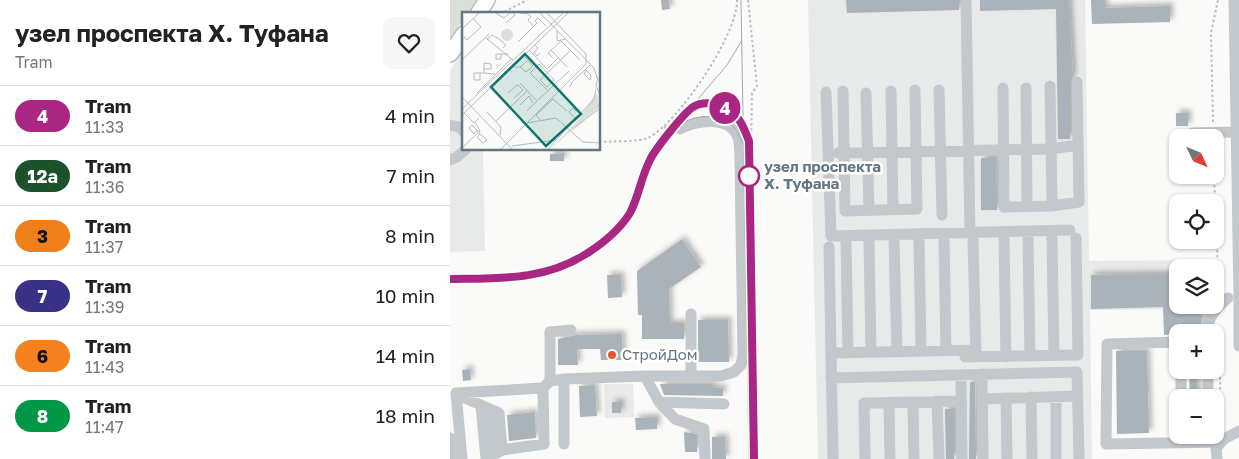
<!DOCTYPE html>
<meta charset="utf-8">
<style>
:root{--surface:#fff;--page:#f6f6f6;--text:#222;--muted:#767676;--line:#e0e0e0}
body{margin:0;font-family:"Golos Text",sans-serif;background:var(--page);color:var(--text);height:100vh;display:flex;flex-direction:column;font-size:19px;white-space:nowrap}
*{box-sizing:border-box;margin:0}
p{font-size:16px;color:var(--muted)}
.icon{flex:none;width:28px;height:28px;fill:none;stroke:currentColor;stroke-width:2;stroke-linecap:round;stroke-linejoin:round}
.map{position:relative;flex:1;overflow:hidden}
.details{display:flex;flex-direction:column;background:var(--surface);width:450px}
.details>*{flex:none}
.badge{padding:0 10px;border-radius:16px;font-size:18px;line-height:32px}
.needle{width:32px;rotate:133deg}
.controls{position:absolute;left:719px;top:129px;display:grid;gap:10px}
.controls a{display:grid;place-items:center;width:55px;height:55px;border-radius:10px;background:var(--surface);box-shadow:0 1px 4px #0004;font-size:25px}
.map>.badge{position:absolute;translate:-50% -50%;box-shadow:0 0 0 2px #fff}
.round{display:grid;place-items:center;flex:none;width:52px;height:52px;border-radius:10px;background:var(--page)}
.overview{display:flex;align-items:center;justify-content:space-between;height:85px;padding:0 15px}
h1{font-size:24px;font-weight:700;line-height:38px}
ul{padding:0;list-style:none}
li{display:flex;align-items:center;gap:15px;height:60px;padding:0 15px;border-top:1px solid var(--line)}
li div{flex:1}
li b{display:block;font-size:19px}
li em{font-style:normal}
li .badge{min-width:55px;font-weight:700;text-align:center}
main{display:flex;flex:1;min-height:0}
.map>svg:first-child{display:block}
.built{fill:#e8e9e9}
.green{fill:#dadfd7}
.building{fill:#aab3b9;filter:url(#shadow)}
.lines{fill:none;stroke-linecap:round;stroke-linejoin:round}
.major-casing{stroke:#b5babe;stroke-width:18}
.path{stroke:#bbbfc2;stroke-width:2;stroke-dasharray:2.5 2.5;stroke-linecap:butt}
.minor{stroke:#c3c8cc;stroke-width:11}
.major{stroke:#fff;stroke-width:15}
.tram{stroke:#a2aab0;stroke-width:1}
.line-casing{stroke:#fff;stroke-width:11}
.line{stroke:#a92683;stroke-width:8}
.stop-dot{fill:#fff;stroke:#a92683;stroke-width:2.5}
.poi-dot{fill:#e4572e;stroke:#fff;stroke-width:2}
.labels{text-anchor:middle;stroke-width:5;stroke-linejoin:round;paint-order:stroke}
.stop-label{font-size:15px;font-weight:bold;fill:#657683;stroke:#fff;text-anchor:start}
.poi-label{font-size:15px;fill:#657683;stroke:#fff;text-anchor:start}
.inset-road{fill:none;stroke:#b5bdc2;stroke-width:1}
.view{fill:#0f766e;fill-opacity:0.15;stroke:#0f766e;stroke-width:2.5}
.inset-edge{fill:none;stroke:#657683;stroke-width:2.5}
</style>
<main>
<section class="details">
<div class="overview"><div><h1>узел проспекта Х. Туфана</h1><p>Tram</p></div><a class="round"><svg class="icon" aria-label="heart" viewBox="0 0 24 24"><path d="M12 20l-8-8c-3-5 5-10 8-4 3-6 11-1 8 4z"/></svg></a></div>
<ul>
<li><span class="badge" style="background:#a92683;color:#fff">4</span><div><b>Tram</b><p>11:33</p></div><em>4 min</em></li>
<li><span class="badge" style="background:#1b522b;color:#fff">12а</span><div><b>Tram</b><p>11:36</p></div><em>7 min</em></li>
<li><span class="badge" style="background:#ef7f1b;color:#111">3</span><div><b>Tram</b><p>11:37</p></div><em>8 min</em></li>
<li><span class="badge" style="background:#393186;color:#fff">7</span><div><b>Tram</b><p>11:39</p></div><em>10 min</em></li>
<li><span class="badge" style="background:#f58220;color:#111">6</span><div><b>Tram</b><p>11:43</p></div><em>14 min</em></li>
<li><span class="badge" style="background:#009746;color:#fff">8</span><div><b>Tram</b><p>11:47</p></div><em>18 min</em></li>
</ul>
</section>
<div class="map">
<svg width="789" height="459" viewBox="0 0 789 459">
<defs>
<filter id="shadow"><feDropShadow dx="3.5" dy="-3.5" stdDeviation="2.5" flood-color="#0004"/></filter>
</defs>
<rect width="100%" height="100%" fill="#fafaf8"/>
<path class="built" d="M358,0h277l4,261 106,-1v7l-17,1v37h17v4l-105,1 2,149h-274z
M14,46v103h19l2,102 -35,1v-180z
M154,384h29l1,33 -29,1z"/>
<path class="green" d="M0,0h27l-10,14h-3v4l-14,24z"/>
<path class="building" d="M211,0h8l1,9 -8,1z
M396,0h113v10l-112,3z
M530,0h89l4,76 -3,6v57h-12l-2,-130 -76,2z
M641,0h14v8l65,-2v16l-78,2z
M726,113h12v13h-12z
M114,153v8h-14v-7z
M531,158h15l1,52h-16z
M232,239l19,28 -32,22 1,34h14v16h-42v-24h-4l-1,-44z
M728,274v31h15v4h10l-3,23 -36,3 -1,-28 -72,2v-34z
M157,275h14l1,22 -14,1z
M248,320h30l1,42h-31z
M172,334l1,26h-22l-1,-11h-23l1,16h-20v-26l18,-4z
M666,351h31l2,82 -32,1z
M20,369l1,11 -8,1 -1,-11z
M739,370h8l1,28h-8z
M520,382h5l1,77h-7z
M210,384h52v3l11,1v8l-59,-1z
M145,385l2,31 -17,1 -1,-31z
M162,402h9v11h-9z
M495,409h9v50h-8z
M85,412l1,26 -27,3 -2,-26z
M207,417v12l-21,1 -1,-12z
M234,432l13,2v18h-12z
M262,437h13l1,22h-14z"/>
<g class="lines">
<defs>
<path id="major" d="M28,14l9,-14
M0,54l14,-20"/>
</defs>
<use href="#major" class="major-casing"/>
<path class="path" d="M298,0l9,86 -5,7 -1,57
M50,14l27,-14
M763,122l-2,-89 7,-33
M214,126l7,6
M149,142c12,-1 39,0 49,-4 31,-16 90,-104 89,-138
M764,175l5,117
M769,327l2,103"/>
<path class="minor" d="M516,0l4,232
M784,0l5,297
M600,86l2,120
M553,88l1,119 48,-1 27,-4 -2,-120
M576,88l1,118
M489,90l3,125
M393,91l2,120 72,-2 -2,-119
M441,91l2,118
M376,92l5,144 239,-6
M416,93l3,117
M0,125l9,2 5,5
M742,133l44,-1
M388,153l213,-4 27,-4
M0,160l7,-3 9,-8
M578,239l2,117
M602,239l2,116
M523,240l3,116
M554,240l2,117
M419,241l2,111
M469,241l2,110
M494,241l2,110
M396,242l2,111
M444,242l3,110
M379,247l4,212
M789,300v46
M241,314v62
M757,332c0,-14 10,-25 21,-34
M728,342l-71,2 -1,100 115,-2
M381,353l144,-3
M515,357l113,-2 -2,-117
M758,370v28
M532,374l1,85
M511,375l1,84
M195,376l14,26 65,2
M381,378l246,-6 2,87
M114,379l81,-3h76l13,-4 7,-7 2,-10 -3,-196c0,-7 0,-18 -3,-24 -10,-20 -42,-14 -57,-6
M100,381v-49l21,-2
M93,388l7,-7 14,-2v65
M8,395l41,18 3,37 -14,9
M581,397l1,62
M606,397v62
M556,398l1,61
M731,398v-28
M532,399l96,-3
M487,401l2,58
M209,402l16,17 29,10 1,30
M439,402l1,57
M463,402l1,57
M31,405l5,54
M40,409l4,46
M0,438l2,21
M12,459l-6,-66 87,-5 1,56 -42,6
M415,459l-1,-56 97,-2
M767,459l-1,-11 8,-9 15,-8"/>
<use href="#major" class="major"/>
<path class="tram" d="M291,0l8,459
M242,107c21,-8 41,0 52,20
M231,124c22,-14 53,-9 61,18
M0,279c68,-2 136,0 179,-65 13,-20 16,-46 28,-67l70,-82 14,-23"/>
</g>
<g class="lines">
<defs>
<path id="line" d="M0,279c48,-1 94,2 136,-25 16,-10 34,-25 44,-41 9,-17 11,-36 20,-53 5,-11 34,-47 43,-53 8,-5 18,-4 26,-2 18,5 24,20 30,36l5,318"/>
</defs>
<use href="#line" class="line-casing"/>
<use href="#line" class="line"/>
</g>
<circle class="stop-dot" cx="299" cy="176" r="10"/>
<circle class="poi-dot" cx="162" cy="355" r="5"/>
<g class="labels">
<g class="stop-label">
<text x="314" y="172">узел проспекта<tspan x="314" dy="17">Х. Туфана</tspan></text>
</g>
<g class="poi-label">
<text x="172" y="360">СтройДом</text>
</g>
</g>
<g transform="translate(12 12)">
<rect width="138" height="138" fill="#fafaf8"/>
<path d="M39 23a6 6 0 1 1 12 0a6 6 0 1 1-12 0ZM135,81l2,14 -50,43 25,-25z" fill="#dadfd7"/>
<path class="inset-road" d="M32,0l10,6 7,-6M77,0l55,56 3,10M58,1l8,1 3,3 -3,3 6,7M44,11l9,-8 -3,-3M0,17l18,-17M95,19v10l9,-2M24,26l27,22M0,27l3,-2 2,3 14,-13 -8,-9M25,27l5,-4 7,4 7,6 -3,3M56,30l19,-19 -2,-2 3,-3 8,8M73,33l3,3 -4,5 3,3 3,-3M67,38l18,19 11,-11M89,38l16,17M39,42v5h-5v-5h12M91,46l-5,-5 13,-12 19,19M0,48l27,-26M52,55h6l7,-6M58,55l6,5 7,-6 -8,-9M123,57l6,6 -1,5 -6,-6 2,-4M18,61v7h-6v-7h10l11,1M22,61v-10l7,1v5h-7M136,65l-2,9 4,8M78,68l7,7 7,-7 -15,-16 -9,9 18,18M78,68l31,-30M58,71l17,18 -10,10M108,75l2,-5 18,-17M15,81l35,-35M46,81l9,-8 2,1 4,4 -9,8M0,85l51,53M76,88l31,-29M58,93l9,-9 4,7M0,97l102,-97M114,99l-3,-3 -4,4 6,6 2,-2M25,100l14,15 -1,8M2,101l10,10 5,-5M0,103l107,-103M78,108l-4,-5 17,-16 14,12M34,109l31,-30M65,111l29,-5 27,24 17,1M111,117l27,-21M15,118l-3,4 -5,-6 3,-3 5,5 3,4 7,6 -4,3 -6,-6 3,-3M50,134l44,-6M0,136l18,-17 -5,-9M38,138l86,-86v-10l-40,-42M85,138l47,-51 2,-10"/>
<path class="view" d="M63,42l56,60 -35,32 -55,-59z"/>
<rect width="138" height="138" class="inset-edge"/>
</g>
</svg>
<div class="controls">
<a><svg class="needle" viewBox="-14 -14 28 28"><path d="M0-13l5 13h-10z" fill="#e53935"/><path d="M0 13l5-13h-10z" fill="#767676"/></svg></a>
<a><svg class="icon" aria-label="locate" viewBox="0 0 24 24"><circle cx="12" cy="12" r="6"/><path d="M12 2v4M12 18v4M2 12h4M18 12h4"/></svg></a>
<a><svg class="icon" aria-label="layers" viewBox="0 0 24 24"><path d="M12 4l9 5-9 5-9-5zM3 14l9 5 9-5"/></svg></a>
<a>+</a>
<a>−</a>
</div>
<b class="badge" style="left:275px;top:108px;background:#a92683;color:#fff">4</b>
</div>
</main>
